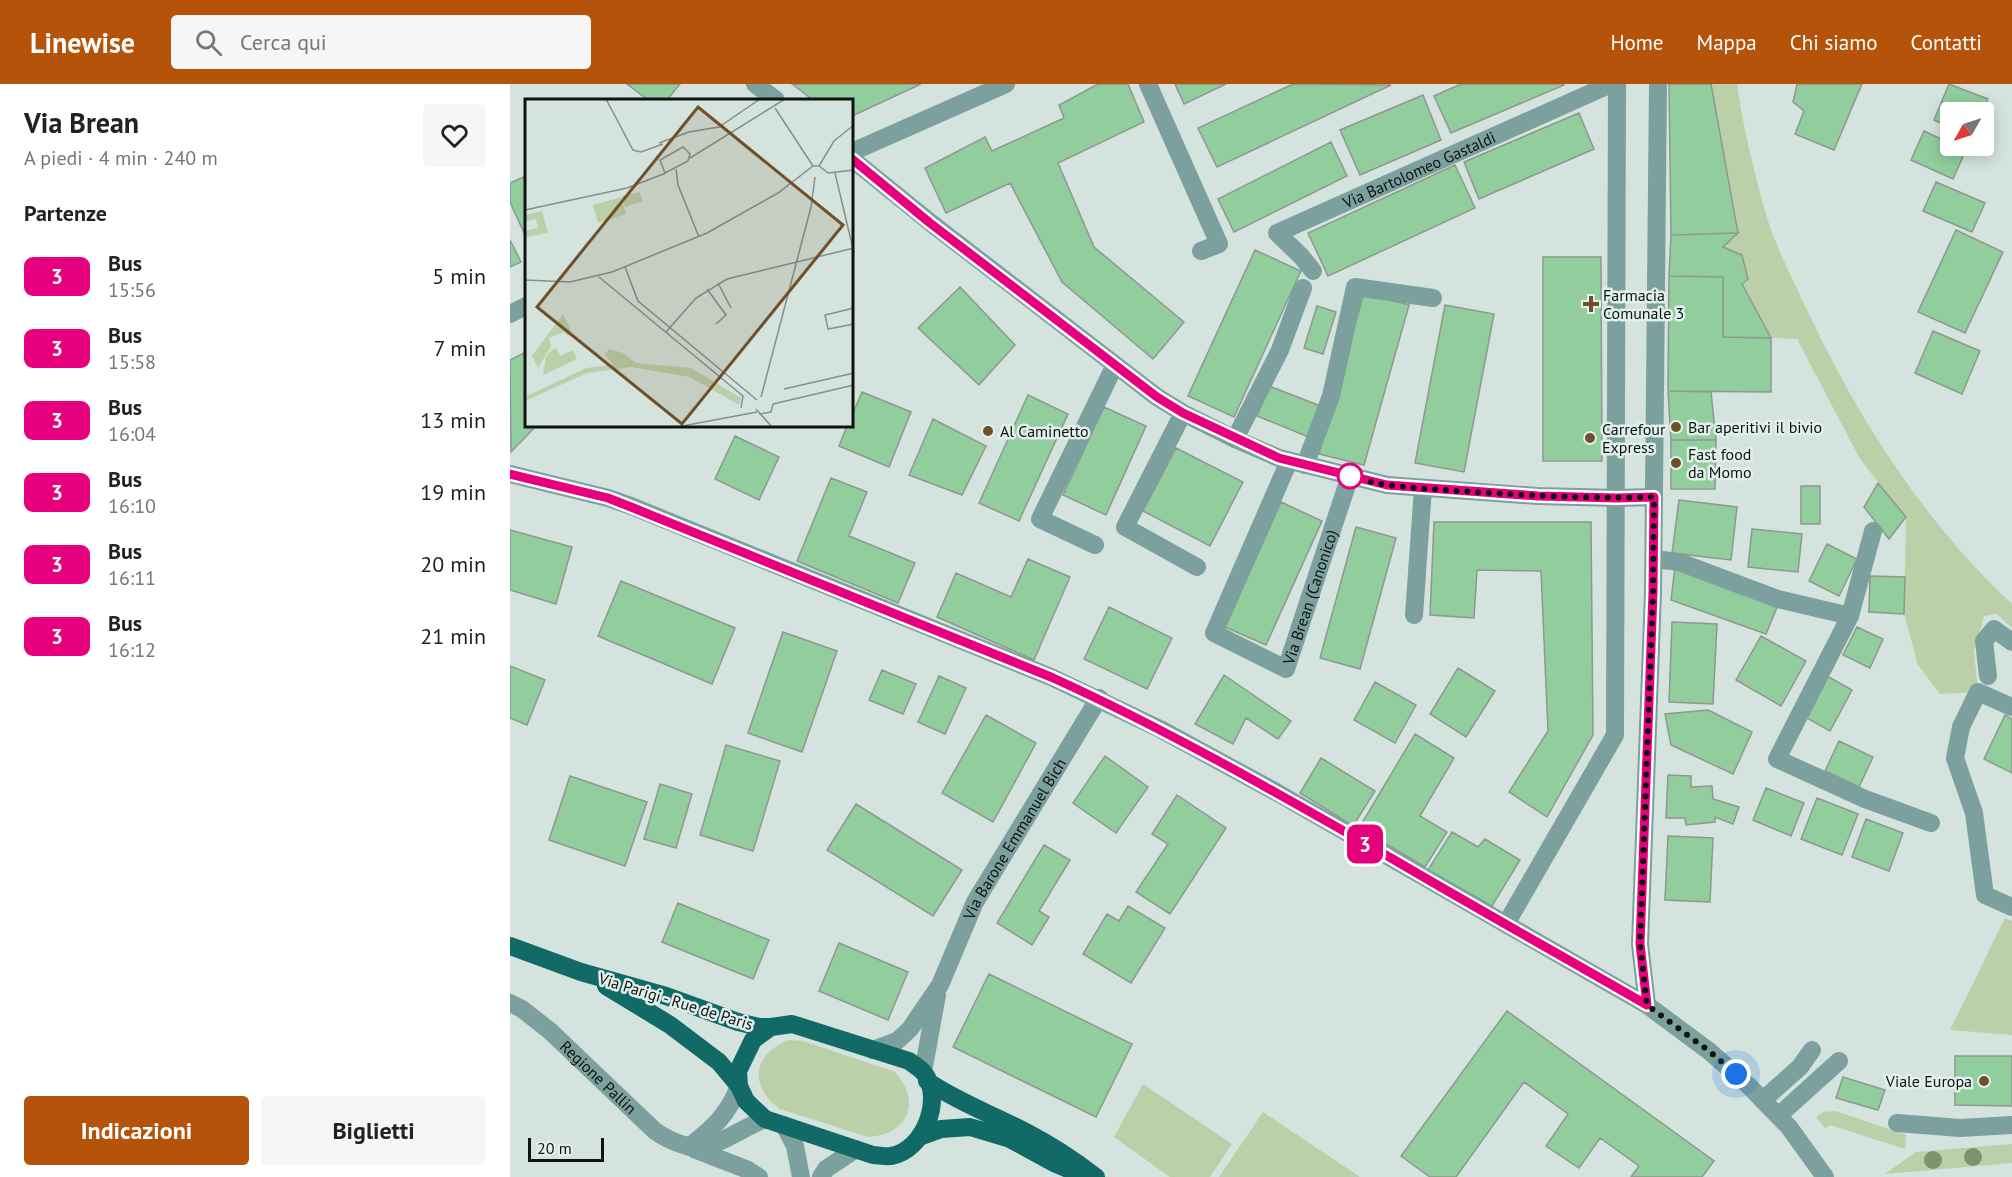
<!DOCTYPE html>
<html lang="it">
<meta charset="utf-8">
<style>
:root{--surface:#fff;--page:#f6f6f6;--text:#222;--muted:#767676;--accent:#b45309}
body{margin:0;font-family:"PT Sans",sans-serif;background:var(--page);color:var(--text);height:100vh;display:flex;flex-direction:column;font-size:22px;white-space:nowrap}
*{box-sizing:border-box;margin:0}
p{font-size:20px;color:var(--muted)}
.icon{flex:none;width:33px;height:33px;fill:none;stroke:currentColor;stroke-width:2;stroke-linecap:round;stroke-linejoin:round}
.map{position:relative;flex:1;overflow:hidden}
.side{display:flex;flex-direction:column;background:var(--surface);width:510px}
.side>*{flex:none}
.badge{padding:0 12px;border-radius:9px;font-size:21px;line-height:39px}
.needle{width:39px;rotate:231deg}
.controls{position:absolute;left:1430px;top:18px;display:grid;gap:12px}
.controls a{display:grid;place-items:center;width:54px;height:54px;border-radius:6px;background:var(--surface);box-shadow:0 3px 15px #0003;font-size:30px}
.scale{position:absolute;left:18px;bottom:15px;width:76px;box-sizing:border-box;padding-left:6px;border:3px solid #0e1211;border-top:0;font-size:16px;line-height:21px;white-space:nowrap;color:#0e1211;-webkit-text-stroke:4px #e2f0eb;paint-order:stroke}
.you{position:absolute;width:30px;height:30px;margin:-15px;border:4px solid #fff;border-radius:50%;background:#1a73e8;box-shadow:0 0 0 9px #1a73e833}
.map>.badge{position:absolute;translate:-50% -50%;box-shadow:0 0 0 3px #fff}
h2{padding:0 24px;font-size:22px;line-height:54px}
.round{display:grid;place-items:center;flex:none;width:63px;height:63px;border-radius:6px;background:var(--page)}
.head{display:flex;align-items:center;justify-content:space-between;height:102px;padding:0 24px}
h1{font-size:28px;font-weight:800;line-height:45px}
.button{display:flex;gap:12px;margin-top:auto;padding:12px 24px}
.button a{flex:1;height:69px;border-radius:6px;background:var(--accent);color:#fff;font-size:24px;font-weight:800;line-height:69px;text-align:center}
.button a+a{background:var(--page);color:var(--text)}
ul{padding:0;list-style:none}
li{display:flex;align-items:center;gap:18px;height:72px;padding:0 24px}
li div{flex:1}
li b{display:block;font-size:22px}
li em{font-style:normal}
li .badge{min-width:66px;font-weight:700;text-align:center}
header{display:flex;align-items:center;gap:36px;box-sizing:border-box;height:84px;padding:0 30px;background:var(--accent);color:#fff}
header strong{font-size:28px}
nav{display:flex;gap:33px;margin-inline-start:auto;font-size:21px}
.search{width:420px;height:54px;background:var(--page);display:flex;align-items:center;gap:15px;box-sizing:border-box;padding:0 21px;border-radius:6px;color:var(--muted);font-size:22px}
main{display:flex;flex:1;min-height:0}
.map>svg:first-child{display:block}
.green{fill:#bbcfa9}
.building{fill:#92cd9e;stroke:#8e988f;stroke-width:1.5}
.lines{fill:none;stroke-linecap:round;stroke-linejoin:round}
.minor{stroke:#7ba09d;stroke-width:18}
.major{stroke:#116a66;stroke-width:18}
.tree{fill:#7e936d}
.line-casing{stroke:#fff;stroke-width:14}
.line{stroke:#e6007e;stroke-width:9}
.walk{stroke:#0e1211;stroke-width:6;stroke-dasharray:0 10.8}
.poi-dot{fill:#714f27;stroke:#e2f0eb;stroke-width:2}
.stop-dot{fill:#fff;stroke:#e6007e;stroke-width:3}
.labels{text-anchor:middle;stroke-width:5;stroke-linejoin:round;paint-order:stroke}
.street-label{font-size:16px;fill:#0e1211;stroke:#e2f0eb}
.poi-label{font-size:16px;fill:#0e1211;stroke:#e2f0eb;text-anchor:start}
.inset-road{fill:none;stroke:#858f8c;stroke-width:1.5}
.view{fill:#714f27;fill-opacity:0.15;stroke:#714f27;stroke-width:3}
.inset-edge{fill:none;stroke:#0e1211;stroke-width:3}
</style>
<header>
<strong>Linewise</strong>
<div class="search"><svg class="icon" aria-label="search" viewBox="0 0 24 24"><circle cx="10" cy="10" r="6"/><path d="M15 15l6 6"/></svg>Cerca qui</div>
<nav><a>Home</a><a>Mappa</a><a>Chi siamo</a><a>Contatti</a></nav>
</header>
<main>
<section class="side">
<div class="head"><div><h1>Via Brean</h1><p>A piedi · 4 min · 240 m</p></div><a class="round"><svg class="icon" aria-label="heart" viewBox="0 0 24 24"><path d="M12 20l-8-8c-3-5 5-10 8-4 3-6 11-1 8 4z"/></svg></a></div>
<h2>Partenze</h2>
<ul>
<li><span class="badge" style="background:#e6007e;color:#fff">3</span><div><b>Bus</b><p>15:56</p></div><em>5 min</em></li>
<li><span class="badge" style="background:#e6007e;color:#fff">3</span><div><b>Bus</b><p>15:58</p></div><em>7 min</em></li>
<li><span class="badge" style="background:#e6007e;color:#fff">3</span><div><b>Bus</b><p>16:04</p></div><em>13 min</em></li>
<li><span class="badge" style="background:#e6007e;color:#fff">3</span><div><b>Bus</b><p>16:10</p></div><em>19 min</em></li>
<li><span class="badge" style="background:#e6007e;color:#fff">3</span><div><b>Bus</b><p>16:11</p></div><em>20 min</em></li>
<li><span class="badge" style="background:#e6007e;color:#fff">3</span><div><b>Bus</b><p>16:12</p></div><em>21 min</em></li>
</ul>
<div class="button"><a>Indicazioni</a><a>Biglietti</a></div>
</section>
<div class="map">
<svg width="1502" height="1093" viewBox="0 0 1502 1093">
<rect width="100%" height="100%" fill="#d5e3de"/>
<path class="green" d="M1201,0h26c6,43 18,92 30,134 10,31 26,62 40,92 51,109 117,212 205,294v24l-15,-14 -13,2 -10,35 4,41 -38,2 -22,-29 -14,-51 2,-97 -46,-58 -63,-120 -26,-1 -29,-54 6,-5 -6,-24 -19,-8 15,-14z
M1495,834l7,3v114l-62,-5z
M279,956l14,1 92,31c27,30 13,63 -27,65l-88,-28c-32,-23 -27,-55 9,-69z
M633,1000l89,60 -22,33h-40l-56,-40z
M1326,1027l70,24 -1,14 -75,-24 -5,3 -9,-11 7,-5z
M753,1028l97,65h-141z
M1502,1060v19l-127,11 31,-22z"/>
<path class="building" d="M117,0h53l-13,16h-19z
M282,0h129l-69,32v-16h-39z
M588,0h30l16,38 -86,41 36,84 90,75 -31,37 -91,-77 -52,-99 -64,30 -21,-45 60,-31 7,14 72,-33 -5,-13z
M665,0h51l-42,20z
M783,0l98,1 -174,82 -19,-39z
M951,0h103v1l-113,48 -17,-37z
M1159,0h42l27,149 -67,2z
M1287,0h65l-28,66 -39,-16 9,-23 -11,-9z
M1439,0l39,15 -6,13h-32v15l-16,-7z
M913,11l18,45 -81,35 -20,-45z
M1069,29l15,36 -115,50 -15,-37z
M1414,47l26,12v3h5l11,4 -13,29 -42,-19z
M821,58l16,34 -113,56 -16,-33z
M945,81l20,43 -147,68 -20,-43z
M16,92v59h-1l-15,-33v-19z
M1426,98l49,21 -13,29 -49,-21z
M1446,146l47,22 -38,81 -47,-21z
M1228,149l-15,14 19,8 6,24 -6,5 29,54 -48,-1v-60l-54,-1 2,-41z
M0,156l11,22 -11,5z
M745,166l46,21 -67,146 -46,-21z
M1033,173h58l1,204h-59z
M1159,192l54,1v60l48,1v54l-103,-1z
M450,203l55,58 -36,40 -61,-57z
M854,209l45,12 -45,160 -45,-11z
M935,221l49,9 -30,158 -49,-9z
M807,222l19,6 -13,42 -19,-6z
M1423,247l47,20 -18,43 -47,-21z
M16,268v74l9,1 -24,25 -1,-92z
M759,302l54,21 -12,31 -54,-22z
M1158,307l43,1 5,48h-45z
M352,308l49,20 -22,55 -50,-21 8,-20h5v-11z
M518,311l40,19 -49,107 -40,-18z
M594,323l42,19 -40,89 -43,-20z
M423,335l53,27 -24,49 -53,-20z
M225,352l44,21 -20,43 -44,-21z
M1161,356h45l-1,49h-44z
M666,364l67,34 -33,64 -67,-35z
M321,394l36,14 -18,44 66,27 -17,40 -101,-42z
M1368,399l28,34 -17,22 -25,-32z
M1291,402h19v38h-19z
M1169,416l58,7 -6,53 -59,-7z
M771,418l41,19 -56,124 -41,-18z
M924,438h157l2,213 -46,82 -38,-25 39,-61 -7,-160 -64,-1 -3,48 -44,-3z
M846,443l40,11 -36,131 -40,-11z
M1242,445l50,5 -4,38 -50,-5z
M0,446l62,17 -16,57 -46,-14z
M1317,460l30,15 -18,37 -30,-15z
M518,475l42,18 -36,83 -97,-43 19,-44 55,24z
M1165,483l103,38 -12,29 -95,-34z
M1360,492l35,1 -1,37 -35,-2z
M111,497l114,47 -23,56 -114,-48z
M599,523l63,31 -25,51 -63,-30z
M1162,538l45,2 -4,80 -44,-2z
M1347,543l26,12 -13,29 -27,-13z
M273,548l54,19 -35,101 -54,-19z
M1251,552l45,25 -25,45 -45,-26z
M0,582l35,14 -18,45 -17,-7z
M948,584l37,23 -29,46 -36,-23z
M372,586l34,14 -13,30 -34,-14z
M714,591l67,46 -13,18 -32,-21 -13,26 -38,-20z
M429,592l27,12 -21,46 -27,-12z
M1317,592l25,14 -22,41 -25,-14z
M865,598l41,23 -21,38 -41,-23z
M1198,626l44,22 -19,42 -62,-29 -6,-31z
M476,631l50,28 -43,79 -51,-29z
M1495,631l7,4v54l-28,-14z
M905,650l39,24 -34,58 27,16 -22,35 -66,-39z
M1329,657l34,16 -14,30 -34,-16z
M216,661l54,16 -27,90 -53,-16z
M595,672l43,31 -32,46 -43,-30z
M811,674l54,33 -22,35 -53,-33z
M1158,691l23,1v11l21,-1 1,13 26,8 -6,17 -18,-7v5l-29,3 -1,-7h-19z
M60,692l77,26 -22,64 -76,-26z
M150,700l32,10 -16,54 -32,-9z
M1256,704l38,15 -13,33 -38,-16z
M667,711l49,33 -56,86 -34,-22 32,-48 -16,-10z
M1307,714l41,16 -16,41 -41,-16z
M346,720l106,66 -29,46 -106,-66z
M1356,735l37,14 -14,38 -37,-14z
M942,748l26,15 7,-8 35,21 -28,46 -64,-36z
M1158,752l45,2 -3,64 -45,-2z
M534,761l26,15 -31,51 10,6 -17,28 -35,-22z
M168,819l91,37 -16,39 -91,-37z
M618,822l37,22 -34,55 -48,-29 24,-40 12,7z
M329,859l69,29 -20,48 -69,-29z
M479,890l143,70 -36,73 -143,-70z
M997,927l207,150 -12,16h-71l8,-11 -39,-28 -21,30 -33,-22 22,-32 -44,-32 -68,95h-26l-29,-21z
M1445,972h57v50l-57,-1z
M1333,993l42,13 -7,20 -42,-12z"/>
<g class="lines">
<g class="minor">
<path d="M245,0l21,16"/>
<path d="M638,0l71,160 -18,7"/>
<path d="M342,68l154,-68"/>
<path d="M342,75l79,64 226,174 26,16 52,26 44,19 108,27 150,11 80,2 37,-1"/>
<path id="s1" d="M803,187l-12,-15 -24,-23 334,-149"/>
<path d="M0,230l16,-8"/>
<path d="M673,329l-58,114 72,40"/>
<path d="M725,355l45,-89 23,-62"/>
<path id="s2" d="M779,377l-75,172 72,36 64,-193"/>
<path d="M795,381l26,-69 24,-109 78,11"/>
<path d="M0,390l98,24 23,8 420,171 109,52 116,63 371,213 62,46 40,35 40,41 36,50"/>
<path d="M1363,447l-23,85 -73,143 88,40 66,24"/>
<path d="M585,461l-55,-26 75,-154"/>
<path d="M1144,475l25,3 99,37 72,17"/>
<path d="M904,531l9,-127"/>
<path d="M1478,592l-4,-35 10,-12 18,13"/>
<path d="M1502,623l-34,-15 -17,35 -6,31 19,55 11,82 27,12"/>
<path d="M996,840l109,-189 2,-651"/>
<path id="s3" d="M0,919l12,6 28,22 105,100c49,33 65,7 110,-12"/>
<path d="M1137,921l-7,-61 13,-352 5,-508"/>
<path id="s4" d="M363,966l24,-9 13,-12 30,-44 35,-83 124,-204"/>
<path d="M413,988l14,-77"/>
<path d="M1253,1016l37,-33 12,-17"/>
<path d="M1268,1032l61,-55"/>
<path d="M1387,1039l63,5 52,-3"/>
<path d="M274,1041l11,21 6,31"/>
<path d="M179,1063c24,-19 39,-32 50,-61"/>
<path d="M184,1065l54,21 11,7"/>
<path d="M311,1093l5,-8 30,-20"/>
</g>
<path class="major" d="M0,862l71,26 85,24 72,26 21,5h12
M96,902l64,39 49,37 20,24
M282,940l117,37c4,3 11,7 15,12 20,25 0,78 -33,83 -5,1 -13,-1 -18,-1l-108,-36 -19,-18 -7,-15 -1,-15 15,-31 18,-13z
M417,997c31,21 66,34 99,51 25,13 48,28 70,45
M409,1053l22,-8 29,-2 40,12 46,25 29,12"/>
</g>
<g class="tree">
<circle cx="1463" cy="1073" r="9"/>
<circle cx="1423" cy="1076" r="9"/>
</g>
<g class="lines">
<defs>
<path id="line" d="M0,390l98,24 23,9 420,170c117,53 228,117 340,181 85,50 171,98 256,147l-7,-61 13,-352 1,-95 -37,1 -79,-2 -151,-11 -108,-27 -96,-45 -26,-16 -227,-174 -78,-64"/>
</defs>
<use href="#line" class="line-casing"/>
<use href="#line" class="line"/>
<path class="walk" d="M840,392c34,12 72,12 108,15 65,4 131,8 196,6l-1,95 -13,352 7,61 62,46 27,23"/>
</g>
<g class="poi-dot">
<path d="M1078 211h6v6h6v6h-6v6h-6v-6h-6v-6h6z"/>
<circle cx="1166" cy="343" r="6"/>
<circle cx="478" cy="347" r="6"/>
<circle cx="1080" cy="354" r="6"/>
<circle cx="1166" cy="379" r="6"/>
<circle cx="1474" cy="997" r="6"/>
</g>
<circle class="stop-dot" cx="840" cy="392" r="12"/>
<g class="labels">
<g class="street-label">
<text dy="6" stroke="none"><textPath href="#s1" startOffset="208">Via Bartolomeo Gastaldi</textPath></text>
<text dy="6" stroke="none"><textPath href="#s2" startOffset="344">Via Brean (Canonico)</textPath></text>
<text dy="6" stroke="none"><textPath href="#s4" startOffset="261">Via Barone Emmanuel Bich</textPath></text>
<text transform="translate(166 917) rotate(17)" y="6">Via Parigi - Rue de Paris</text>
<text dy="6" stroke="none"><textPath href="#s3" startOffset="116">Regione Pallin</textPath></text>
</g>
<g class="poi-label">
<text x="1093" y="217">Farmacia<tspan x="1093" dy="18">Comunale 3</tspan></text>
<text x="1178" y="349">Bar aperitivi il bivio</text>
<text x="1092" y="351">Carrefour<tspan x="1092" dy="18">Express</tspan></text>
<text x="490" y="353">Al Caminetto</text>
<text x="1178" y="376">Fast food<tspan x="1178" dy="18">da Momo</tspan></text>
<text x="1462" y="1003" text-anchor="end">Viale Europa</text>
</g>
</g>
<g transform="translate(15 15)">
<rect width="328" height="328" fill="#d5e3de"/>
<path d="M114,93l4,9 -18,6 -3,-11zM96,98l5,17 -28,9 -5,-18zM17,112l6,22 -23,4v-6l13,-3 -2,-9 -11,2v-6zM38,215l9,19 -5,3 -3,-4 -15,6 2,8 -13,22 -6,-12zM31,248l4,9 13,-6 4,9 -34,16 3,-19zM84,250l14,4 13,10 55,5 50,30 -2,7 -49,-28 -59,-10 -44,6 -62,28v-4l61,-29 27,-3 -8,-11z" fill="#bbcfa9"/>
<path class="inset-road" d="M81,0l27,51 8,2 22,-8M250,9l38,58M134,44l30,-11 30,-5 41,-28M158,48l7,7 -2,7 -23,12 -5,-13zM165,59l95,-59M294,67l15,-25 20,-16M294,67l9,7 26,-3M151,70l2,16 21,52M310,74l19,80M0,111l102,-22 39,-15M100,168l13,34 119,99M74,178l144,119 -2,12M0,181l45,2 42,-10 95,-39 71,-40 35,-27h6M193,184l13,25M182,190l19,26 -10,9M329,209l-29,7 3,14 26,-5M141,233l30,-34 31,-19 127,-31M259,290l70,-16M236,298l50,-190 4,-30M248,305l81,-19M231,310l16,18M234,315l12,-2 2,-8M152,328l80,-15"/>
<path class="view" d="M173,8l145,118 -161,199 -145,-117z"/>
<rect width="328" height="328" class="inset-edge"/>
</g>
</svg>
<div class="controls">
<a><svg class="needle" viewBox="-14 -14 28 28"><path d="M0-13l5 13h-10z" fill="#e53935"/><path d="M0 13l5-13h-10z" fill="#767676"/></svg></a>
</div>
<div class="scale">20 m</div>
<div class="you" style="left:1226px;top:990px"></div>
<b class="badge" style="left:855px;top:760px;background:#e6007e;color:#fff">3</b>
</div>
</main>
